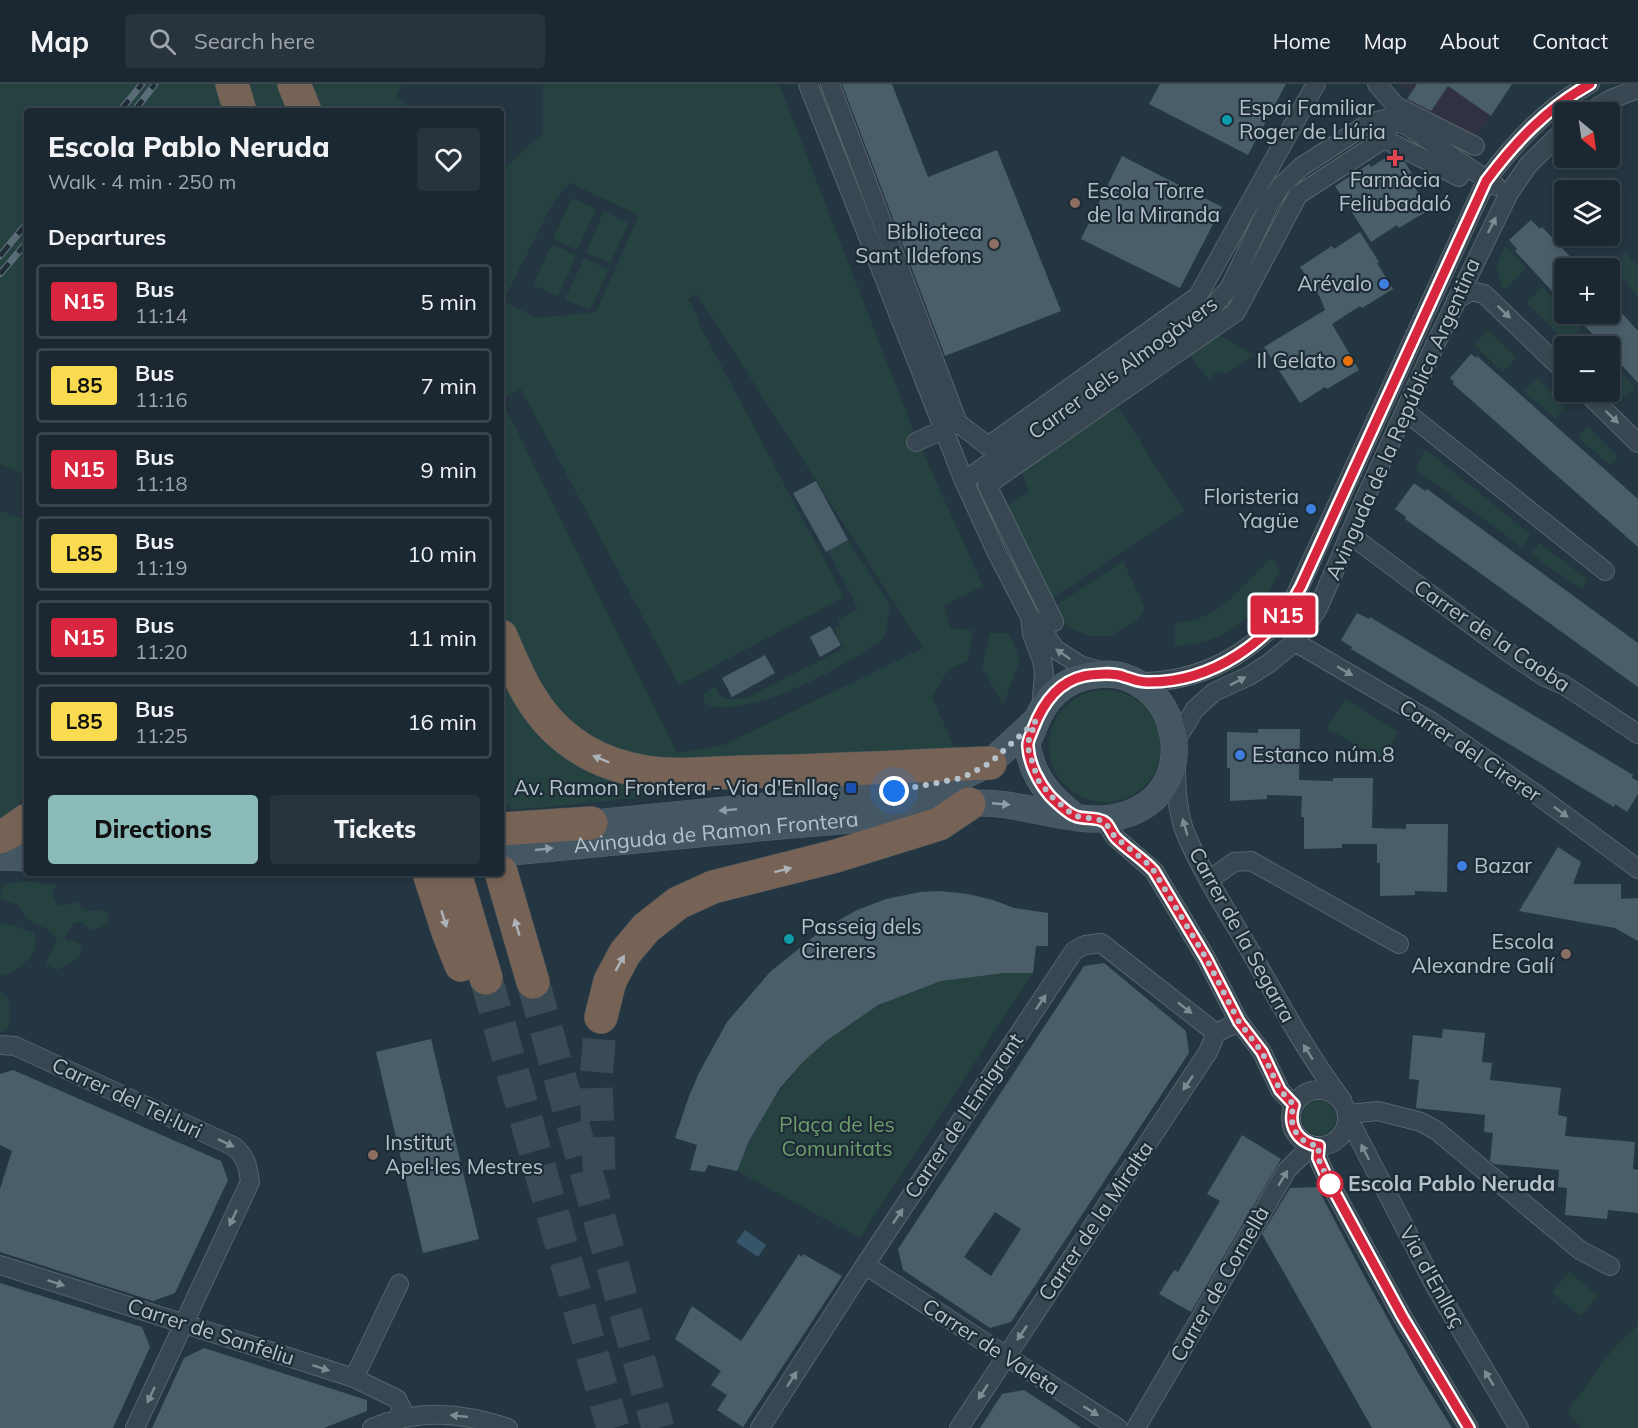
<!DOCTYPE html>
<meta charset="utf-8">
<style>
:root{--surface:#1b2831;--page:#28343d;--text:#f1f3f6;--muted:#a0a6ab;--line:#39444d;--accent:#8bbbb9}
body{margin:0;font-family:Mulish,sans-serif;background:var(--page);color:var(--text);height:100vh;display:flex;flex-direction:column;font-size:22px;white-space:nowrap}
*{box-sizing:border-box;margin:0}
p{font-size:20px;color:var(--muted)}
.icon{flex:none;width:33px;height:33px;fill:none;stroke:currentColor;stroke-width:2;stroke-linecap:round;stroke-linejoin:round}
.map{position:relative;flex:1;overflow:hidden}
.side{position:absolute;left:24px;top:24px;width:480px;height:768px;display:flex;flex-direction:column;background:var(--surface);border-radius:6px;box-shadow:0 3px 9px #0003,0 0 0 2px var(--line)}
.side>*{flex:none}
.badge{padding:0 12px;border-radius:4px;font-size:21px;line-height:39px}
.needle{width:39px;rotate:151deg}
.fabs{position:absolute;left:1554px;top:18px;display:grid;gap:12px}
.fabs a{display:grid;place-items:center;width:66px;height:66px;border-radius:6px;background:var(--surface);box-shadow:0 3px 9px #0003,0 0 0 2px var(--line);font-size:30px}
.you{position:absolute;width:30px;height:30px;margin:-15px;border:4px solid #fff;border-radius:50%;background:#1a73e8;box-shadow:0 0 0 9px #1a73e833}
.map>.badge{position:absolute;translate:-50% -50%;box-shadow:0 0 0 3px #fff}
h2{padding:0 24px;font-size:22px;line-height:54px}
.round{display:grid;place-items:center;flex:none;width:63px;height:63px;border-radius:6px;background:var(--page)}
.overview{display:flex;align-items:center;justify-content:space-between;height:102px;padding:0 24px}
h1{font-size:28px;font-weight:800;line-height:45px}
.cta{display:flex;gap:12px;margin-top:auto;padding:12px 24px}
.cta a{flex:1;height:69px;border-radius:6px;background:var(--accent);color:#111;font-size:24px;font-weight:800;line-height:69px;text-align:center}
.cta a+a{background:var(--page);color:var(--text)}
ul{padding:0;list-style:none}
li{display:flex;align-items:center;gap:18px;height:75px;margin:0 12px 9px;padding:0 12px;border:3px solid var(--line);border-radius:6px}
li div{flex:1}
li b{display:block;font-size:22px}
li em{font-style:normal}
li .badge{min-width:66px;font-weight:700;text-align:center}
header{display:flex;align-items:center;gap:36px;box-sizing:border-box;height:84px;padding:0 30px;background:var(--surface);border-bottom:2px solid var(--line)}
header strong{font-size:28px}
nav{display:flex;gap:33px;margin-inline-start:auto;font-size:21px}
.search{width:420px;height:54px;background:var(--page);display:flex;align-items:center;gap:15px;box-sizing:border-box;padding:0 21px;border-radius:6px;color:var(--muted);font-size:22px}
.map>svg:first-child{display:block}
.medical{fill:#313241}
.green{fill:#264240;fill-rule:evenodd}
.water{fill:#375569}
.building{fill:#4a5e6a;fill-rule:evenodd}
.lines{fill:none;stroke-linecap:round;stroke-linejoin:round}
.highway-tunnel{stroke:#3a4b56;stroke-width:33;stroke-dasharray:33 16;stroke-linecap:butt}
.street-casing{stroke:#56656e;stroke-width:20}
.secondary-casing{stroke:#56656e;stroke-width:27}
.highway-casing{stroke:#43525b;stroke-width:34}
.street{stroke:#384751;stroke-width:18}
.secondary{stroke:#465764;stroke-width:26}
.highway{stroke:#776355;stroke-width:33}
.rail-casing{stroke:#5a6c78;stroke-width:7}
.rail{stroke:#1d2c36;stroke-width:4.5;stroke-dasharray:14;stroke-linecap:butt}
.oneway{fill:#7d8b94}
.oneway2{fill:#acb4b9}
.oneway3{fill:#8e9da7}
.line-casing{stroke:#fff;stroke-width:14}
.line{stroke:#d7263d;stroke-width:9}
.walk{stroke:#b5c2cb;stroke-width:6;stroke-dasharray:0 10.8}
.culture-dot{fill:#0f9aa8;stroke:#1d2c36;stroke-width:2}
.health-dot{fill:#e0444e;stroke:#1d2c36;stroke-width:2}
.education-dot{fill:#8d6e63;stroke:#1d2c36;stroke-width:2}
.shop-dot{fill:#3f7fe0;stroke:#1d2c36;stroke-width:2}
.food-dot{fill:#e8710a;stroke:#1d2c36;stroke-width:2}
.transit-dot{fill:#1a4fb4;stroke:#1d2c36;stroke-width:2}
.stop-dot{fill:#fff;stroke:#d7263d;stroke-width:3}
.labels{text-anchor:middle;stroke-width:4.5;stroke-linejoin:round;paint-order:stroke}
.poi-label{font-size:21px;fill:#b5c2cb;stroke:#1d2c36;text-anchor:start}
.street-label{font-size:21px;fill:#b5c2cb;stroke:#1d2c36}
.park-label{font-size:21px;fill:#6b9d6c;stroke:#1d2c36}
.stop-label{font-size:21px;font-weight:bold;fill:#b5c2cb;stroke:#1d2c36;text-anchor:start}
</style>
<header>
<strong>Map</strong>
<div class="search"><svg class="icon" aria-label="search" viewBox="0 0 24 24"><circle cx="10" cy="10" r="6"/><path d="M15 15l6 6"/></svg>Search here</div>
<nav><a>Home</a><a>Map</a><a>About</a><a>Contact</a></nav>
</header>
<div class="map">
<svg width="1638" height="1344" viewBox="0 0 1638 1344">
<rect width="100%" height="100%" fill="#243641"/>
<path class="medical" d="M1399,0h113l-42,62 -65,-45 6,-8z"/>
<path class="green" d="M0,0h402l-6,12 17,15h-386v365l-27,-12z
M543,0h236l134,346 70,156 -39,19 6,23 23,3 -5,29 -21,11 -15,26 22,50 -26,29 -237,17 -177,17 -13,-8v-631l42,-38zM570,99l69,32 -43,97 -59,6 -34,-17 52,-102zM697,210l226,354 -199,97 -47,8 -176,-354 20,-10 158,296 165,-88 -147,-277 2,-2 -11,-19z
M572,114l24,11 -19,41 -24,-11z
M604,127l25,12 -19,40 -24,-10z
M552,160l24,11 -18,41 -25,-11z
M1505,162l21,22 -22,22 -8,-23z
M1624,168l14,14v30l-21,-23z
M584,174l25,11 -19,41 -25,-11z
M1542,203l22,24v3h3l14,15 -14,13 -40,-39z
M1488,246l28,27 -13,15 -29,-27z
M1219,251l35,20 -29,19 -7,-2 -10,7 -18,-24z
M1610,274l25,29 -11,10 -14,-14z
M1537,294l29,29 -11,11 -31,-27z
M1118,323l66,104 -133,88 -44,-93 22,-15 -8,-20z
M1588,343l30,30 -8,8 -32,-28z
M1425,365l106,86 -9,12 -106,-77z
M0,427l27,9v253c-3,28 -2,29 -27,45z
M848,456l42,64 -5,32c-33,28 -137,85 -180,68l-2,-9 11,-9 6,10 7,3 20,-1 97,-50 -10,-19 6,-3 -2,-6 20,-11 -30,-58z
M1540,459l48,37 -6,9 -51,-35z
M1271,474l9,13c-23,45 -54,73 -105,75v-23c43,-2 68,-37 96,-65z
M1123,477l22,47 -9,13 -25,15h-22l-22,-10 -11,-21z
M990,549h18l9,18 2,11 -16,43 -21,-38z
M1049 662a56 56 0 1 1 112 0a56 56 0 1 1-112 0Z
M1345,615l54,33 -18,29 -54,-33z
M26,797l31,4 -5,7 1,7 7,7 17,-4 8,9 20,-1 4,7 -1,6 -9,5 -9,2 -9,-8h-6l-9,13 -1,5 12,2 4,3c2,15 -13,19 -24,25l-11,-6c2,-10 9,-16 11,-26l-11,-10 -14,-5 -16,-19 -16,-5 3,-13 6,-3z
M0,838l16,4 18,7c0,4 2,7 2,10 -1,14 -23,33 -36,32z
M1004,889h29l-173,265 -123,-67c36,-94 104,-164 204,-190 20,-5 42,-6 63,-8z
M0,907l9,8 1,26 -10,8z
M1302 1034a17 17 0 1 1 34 0a17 17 0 1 1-34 0Z
M1569,1188l29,24 -18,20 -28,-24z
M1638,1241v103h-57l-14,-16 45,-62z"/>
<path class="water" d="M745,1146l21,15 -8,12 -22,-15z"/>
<path class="building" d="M842,0h50l36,93 69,-27 64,161 -116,45z
M1160,0h126l-38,71 -99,-51z
M1417,0h95l-21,32 -43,-30 -17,25 -24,-12z
M1390,71l15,7 11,19 -4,2 17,27 -30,18 -2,-3 -26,17 -36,-56 34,-22 2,3z
M1122,72l100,51 -42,81 -99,-49z
M1531,136l9,9 2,-2 39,41h-17v36l-49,-53 2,-2 -8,-9z
M1360,148l19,30 -2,1 16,26 -31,19 -2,-2 -28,18 27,46 -32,19 -2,-2 -25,16 -36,-56 61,-37 -5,-13 -20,-30 32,-21 2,3z
M1610,216l28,31v52l-28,-31v-6h-6l-31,-32h37z
M1471,270l5,4 1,-2 161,143v48l-185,-163 1,-2 -4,-4z
M816,397l32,59 -22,12 -33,-59z
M1414,399l11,8 2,-2 211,154v44l-233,-168 1,-2 -11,-8z
M1357,529l12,6 1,-2 263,158 -1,3 6,3v13l-11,18 -12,-8 -1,3 -263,-158 1,-2 -11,-7z
M830,542l11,19 -21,12 -10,-20z
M765,571l10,18 -43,24 -10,-19z
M1258,645h42l-1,51 34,1v-3h40l-1,50 34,1v-5h42l-1,68 -32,-1v4l-35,1v-33h-3v-19h-35v4l-38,1v-32h-3l1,-21 -35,-1v4l-37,2v-33h-3v-36l31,1z
M1558,763l23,15 -8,22h48v15l17,-1v43l-23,-13 -96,-17z
M940,807l28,3 25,6 21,8 34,5v33h-12l-3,27h-29l-63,8 -63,24 -52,36 -24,22 -22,25 -31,53 -12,30 -29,-6 -3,7 -15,-2 7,-25 -22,-7 14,-42 10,-23 28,-51 43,-50 52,-42 35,-20 29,-11 34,-7z
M1104,879l82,68 3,22 -178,269 -21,6 -87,-58 -5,-21 186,-283zM995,1128l26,17 -30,47 -27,-19z
M1443,945l42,4 -3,29 10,1 -2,17 71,8 -3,27 9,2 -2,19 70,6 -2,27 5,1v43l-30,-3 -1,9 -42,-4 2,-27 -9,-1 1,-17 -65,-6 -4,-3 3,-28 -9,-1 1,-17 -69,-7 3,-28 -10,-1 4,-44 29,3z
M431,955l48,200 -56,14 -47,-201z
M13,986l208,91 7,19 -53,113 -22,8 -153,-49v-63l12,-38 -12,-6v-71z
M1242,1051l39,24 -90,153 -32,-18 15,-24 4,2 42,-71 -13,-7z
M1317,1103l52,98 48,86 35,57h-80l-110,-194 28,-46z
M799,1170l3,3 1,-3 39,22 -99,151 -26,-17 10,-15 -16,-10 10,-14 -46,-32 17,-33 49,35z
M0,1199l142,44 8,20 -37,81h-113z
M204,1264l163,52v11l-43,17h-172l32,-70z
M1024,1306l34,22 23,16h-101l22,-34z"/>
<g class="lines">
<path class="highway-tunnel" d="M486,894l127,450
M533,898l125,446
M599,1086l-3,-91 5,-62"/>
<defs>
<path id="street" d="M808,0l156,397 32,70 34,66 12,12 13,20 25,16 24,7
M830,0l128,339
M1377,0l19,22 79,40
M1396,22l-12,33 75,38
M1589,28l22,-13 27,-10
M1456,216l15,-9 13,3 80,77
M1586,308l52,51
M1406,328l199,159
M916,358l42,-19 30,23 210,-150 118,-212
M964,397l86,-61 162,-112 18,-21 40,-84 11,-17 20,-19 68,-44 16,-4 21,6 90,61
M1349,450l163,121 33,22 19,8 74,49
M1030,533l2,17 10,26 2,13 -3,37
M1054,538l-67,-137 249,-173 62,-117 86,-56
M1295,558l137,80 104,72 102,75
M1137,598c63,1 116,-28 154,-77l195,-424c29,-39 61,-74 104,-97
M1176,656l19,-31 19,-17 35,-16 19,-12 27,-22 12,-17 11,-17 18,-41 26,-62 73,-160 74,-152 20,-29 35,-34
M1176,681c0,22 1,47 9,67 17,41 42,79 64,117 29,51 57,103 93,151
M1097,735l8,3 10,15 39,34 52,87 33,64 23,30 18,38 14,15
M1209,796l25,-18 17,-1 148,83
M0,961l15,1 218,100c13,10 15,20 17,36l-115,246
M1291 1034a28 28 0 1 1 56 0a28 28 0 1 1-56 0Z
M1348,1030l30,-3 43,11 16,9 143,119 30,16
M1346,1043l8,2 81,157 84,142
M1319,1062l-1,12 9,20 75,138 67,112
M0,1181l354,113 43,21 5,10 -5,10
M865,1181l253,163
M354,1294l45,-94
M372,1344c46,-19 90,-16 136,0
M760,1344l105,-163 209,-314 11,-6 16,-2 115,90
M959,1344l249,-376 8,-19 23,-11
M1136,1344l151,-258 25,-25"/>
<g id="secondary">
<path d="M574,741l281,-28 98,-16 37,-18 43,-40"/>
<path id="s1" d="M501,769c83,-8 166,-16 249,-24 36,-4 72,-6 108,-10 40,-5 79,-13 119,-16 44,-2 102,25 144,13 44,-12 62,-50 49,-93 -6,-21 -24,-39 -45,-46 -10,-4 -20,-3 -31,-2 -32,4 -51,25 -61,55 -2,4 -5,10 -6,15 0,4 3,11 4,15 7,25 24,40 43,56"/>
<path d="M0,773l27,1"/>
</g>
<path id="highway" d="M232,0l8,27
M294,0l11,27
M501,552c17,40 33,79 69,105 18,14 39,23 61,28 33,9 75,4 109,3 83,-1 167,-6 250,-9
M501,745l90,-6
M0,753l10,-5 17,-12
M501,788l32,110
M429,789l19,59 13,33
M455,789l31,105
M601,933l9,-36 15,-28 21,-25 32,-25 35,-16 123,-31 103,-32 30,-20"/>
</defs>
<use href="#street" class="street-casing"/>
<use href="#secondary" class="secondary-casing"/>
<use href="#highway" class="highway-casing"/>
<use href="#street" class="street"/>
<use href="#secondary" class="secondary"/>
<use href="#highway" class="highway"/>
<defs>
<path id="rail" d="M120,27l22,-27
M134,27l21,-27
M0,172l27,-33
M0,190l27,-32"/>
</defs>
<use href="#rail" class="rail-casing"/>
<use href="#rail" class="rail"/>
</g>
<defs><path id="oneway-solid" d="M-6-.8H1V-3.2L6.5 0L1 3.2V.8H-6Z" transform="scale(1.5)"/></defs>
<g class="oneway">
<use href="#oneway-solid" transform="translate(1492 141) rotate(-63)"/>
<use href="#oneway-solid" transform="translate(1504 228) rotate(44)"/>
<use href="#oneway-solid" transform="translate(1612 333) rotate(44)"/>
<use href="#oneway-solid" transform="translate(1063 570) rotate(-145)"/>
<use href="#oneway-solid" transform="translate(1345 587) rotate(30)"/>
<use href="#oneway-solid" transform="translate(1238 597) rotate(-27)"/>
<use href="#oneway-solid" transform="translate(1561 728) rotate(37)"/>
<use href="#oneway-solid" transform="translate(1185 743) rotate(-106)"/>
<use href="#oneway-solid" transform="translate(1041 918) rotate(-56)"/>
<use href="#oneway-solid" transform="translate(1185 924) rotate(38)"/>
<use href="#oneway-solid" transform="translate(1308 968) rotate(-122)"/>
<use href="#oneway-solid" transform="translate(1188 999) rotate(124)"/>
<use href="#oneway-solid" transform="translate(226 1059) rotate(26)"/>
<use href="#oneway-solid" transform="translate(1365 1068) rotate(-117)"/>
<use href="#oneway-solid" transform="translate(1283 1094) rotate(-59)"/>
<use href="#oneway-solid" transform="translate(898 1132) rotate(-56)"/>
<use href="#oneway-solid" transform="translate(233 1134) rotate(115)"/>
<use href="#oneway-solid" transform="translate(56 1199) rotate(18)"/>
<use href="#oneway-solid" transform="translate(1022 1249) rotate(124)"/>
<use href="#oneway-solid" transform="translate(321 1284) rotate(18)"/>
<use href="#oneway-solid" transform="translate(1489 1294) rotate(-121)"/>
<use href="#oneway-solid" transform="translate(792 1295) rotate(-57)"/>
<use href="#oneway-solid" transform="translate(983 1308) rotate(123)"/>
<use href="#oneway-solid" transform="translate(151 1311) rotate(115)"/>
<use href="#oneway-solid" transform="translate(1091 1327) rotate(32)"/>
<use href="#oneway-solid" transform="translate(459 1332) rotate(-174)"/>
</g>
<g class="oneway2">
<use href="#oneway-solid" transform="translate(601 675) rotate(-157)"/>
<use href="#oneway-solid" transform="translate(783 786) rotate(-14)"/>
<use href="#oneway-solid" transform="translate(444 835) rotate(73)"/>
<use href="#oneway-solid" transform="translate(517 843) rotate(-106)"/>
<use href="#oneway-solid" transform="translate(620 879) rotate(-60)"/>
</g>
<g class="oneway3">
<use href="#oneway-solid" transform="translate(1001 720) rotate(5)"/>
<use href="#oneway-solid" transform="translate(728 726) rotate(175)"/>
<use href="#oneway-solid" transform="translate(544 765) rotate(-6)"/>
</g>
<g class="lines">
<defs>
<path id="line" d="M1469,1344l-67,-112 -75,-138 -9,-20 1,-12c-22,-3 -32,-21 -25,-41l-14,-15 -18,-38 -23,-30 -33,-64 -52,-87c-12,-13 -26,-21 -38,-33 -4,-4 -6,-11 -10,-15 -8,-7 -22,-3 -31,-7 -8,-3 -19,-14 -25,-20 -11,-13 -21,-32 -22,-49 -1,-6 3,-12 5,-18 9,-24 24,-47 51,-53 13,-2 29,-4 41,1 8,2 13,5 22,5 64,1 125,-40 154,-96l185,-405c29,-39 61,-73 104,-97"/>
</defs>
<use href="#line" class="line-casing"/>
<use href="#line" class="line"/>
<path class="walk" d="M894,707l68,-13 28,-15 46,-42 -9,24 11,35 13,16 23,20 23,3 8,3 10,15 30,24 9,10 52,87 33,64 23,30 18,38 14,15c-7,20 3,38 25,41l-1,12 12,26"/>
</g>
<g class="culture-dot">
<circle cx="1227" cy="36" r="6"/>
<circle cx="789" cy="855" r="6"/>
</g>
<path class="health-dot" d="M1392 65h6v6h6v6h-6v6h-6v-6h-6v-6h6z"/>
<g class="education-dot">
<circle cx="1075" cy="119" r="6"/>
<circle cx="994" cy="160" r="6"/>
<circle cx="1566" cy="870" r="6"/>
<circle cx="373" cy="1071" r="6"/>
</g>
<g class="shop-dot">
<circle cx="1384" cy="200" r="6"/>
<circle cx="1311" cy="425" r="6"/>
<circle cx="1240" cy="671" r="6"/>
<circle cx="1462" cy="782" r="6"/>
</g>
<circle class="food-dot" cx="1348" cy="277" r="6"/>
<rect class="transit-dot" x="845" y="698" width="12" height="12" rx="3"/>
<circle class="stop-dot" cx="1330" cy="1100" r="12"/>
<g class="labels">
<g class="poi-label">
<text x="1239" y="31">Espai Familiar<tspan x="1239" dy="24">Roger de Llúria</tspan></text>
<text x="1395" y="103" text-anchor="middle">Farmàcia<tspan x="1395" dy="24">Feliubadaló</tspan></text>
<text x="1087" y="114">Escola Torre<tspan x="1087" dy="24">de la Miranda</tspan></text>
<text x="982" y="155" text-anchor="end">Biblioteca<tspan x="982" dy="24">Sant Ildefons</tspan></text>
<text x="1372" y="207" text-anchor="end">Arévalo</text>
<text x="1336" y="284" text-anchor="end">Il Gelato</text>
<text x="1299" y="420" text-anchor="end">Floristeria<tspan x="1299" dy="24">Yagüe</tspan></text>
<text x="1252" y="678">Estanco núm.8</text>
<text x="839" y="711" text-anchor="end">Av. Ramon Frontera - Via d'Enllaç</text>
<text x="1474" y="789">Bazar</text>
<text x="801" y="850">Passeig dels<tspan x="801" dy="24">Cirerers</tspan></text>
<text x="1554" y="865" text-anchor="end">Escola<tspan x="1554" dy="24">Alexandre Galí</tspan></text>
<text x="385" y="1066">Institut<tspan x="385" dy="24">Apel·les Mestres</tspan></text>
</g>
<g class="street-label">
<text transform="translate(1123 284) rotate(-36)" y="7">Carrer dels Almogàvers</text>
<text transform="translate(1403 335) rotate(-66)" y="7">Avinguda de la República Argentina</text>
<text transform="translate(1492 552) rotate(34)" y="7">Carrer de la Caoba</text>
<text transform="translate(1470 667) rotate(34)" y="7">Carrer del Cirerer</text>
<text dy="7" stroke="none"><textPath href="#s1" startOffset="216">Avinguda de Ramon Frontera</textPath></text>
<text transform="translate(1242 851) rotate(61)" y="7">Carrer de la Segarra</text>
<text transform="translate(127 1014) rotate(25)" y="7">Carrer del Tel·luri</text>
<text transform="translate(964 1032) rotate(-56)" y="7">Carrer de l'Emigrant</text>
<text transform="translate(1096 1137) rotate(-56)" y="7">Carrer de la Miralta</text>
<text transform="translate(1432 1193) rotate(61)" y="7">Via d'Enllaç</text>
<text transform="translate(1220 1200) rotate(-60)" y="7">Carrer de Cornellà</text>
<text transform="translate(211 1248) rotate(18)" y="7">Carrer de Sanfeliu</text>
<text transform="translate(991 1263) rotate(33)" y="7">Carrer de Valeta</text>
</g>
<g class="park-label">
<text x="837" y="1048">Plaça de les<tspan x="837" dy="24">Comunitats</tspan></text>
</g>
<g class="stop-label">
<text x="1348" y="1107">Escola Pablo Neruda</text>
</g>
</g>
</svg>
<div class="fabs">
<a><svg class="needle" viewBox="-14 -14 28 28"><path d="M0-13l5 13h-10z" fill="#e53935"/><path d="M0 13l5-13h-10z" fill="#a0a6ab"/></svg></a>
<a><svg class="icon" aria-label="layers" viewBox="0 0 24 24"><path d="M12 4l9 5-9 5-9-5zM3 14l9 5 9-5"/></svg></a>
<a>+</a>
<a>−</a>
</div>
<div class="you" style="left:894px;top:707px"></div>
<b class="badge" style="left:1283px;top:531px;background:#d7263d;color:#fff">N15</b>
<section class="side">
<div class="overview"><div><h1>Escola Pablo Neruda</h1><p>Walk · 4 min · 250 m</p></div><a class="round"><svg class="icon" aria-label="heart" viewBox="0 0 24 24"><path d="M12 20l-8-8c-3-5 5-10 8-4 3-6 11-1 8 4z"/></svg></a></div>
<h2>Departures</h2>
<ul>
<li><span class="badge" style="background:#d7263d;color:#fff">N15</span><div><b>Bus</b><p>11:14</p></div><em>5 min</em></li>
<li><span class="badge" style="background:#f9db4f;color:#111">L85</span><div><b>Bus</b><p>11:16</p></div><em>7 min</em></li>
<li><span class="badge" style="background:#d7263d;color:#fff">N15</span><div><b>Bus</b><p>11:18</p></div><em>9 min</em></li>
<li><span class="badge" style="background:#f9db4f;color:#111">L85</span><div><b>Bus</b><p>11:19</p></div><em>10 min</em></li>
<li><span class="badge" style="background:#d7263d;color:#fff">N15</span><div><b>Bus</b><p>11:20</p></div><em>11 min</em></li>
<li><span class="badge" style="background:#f9db4f;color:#111">L85</span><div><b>Bus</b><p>11:25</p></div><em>16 min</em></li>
</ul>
<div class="cta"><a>Directions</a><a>Tickets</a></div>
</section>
</div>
